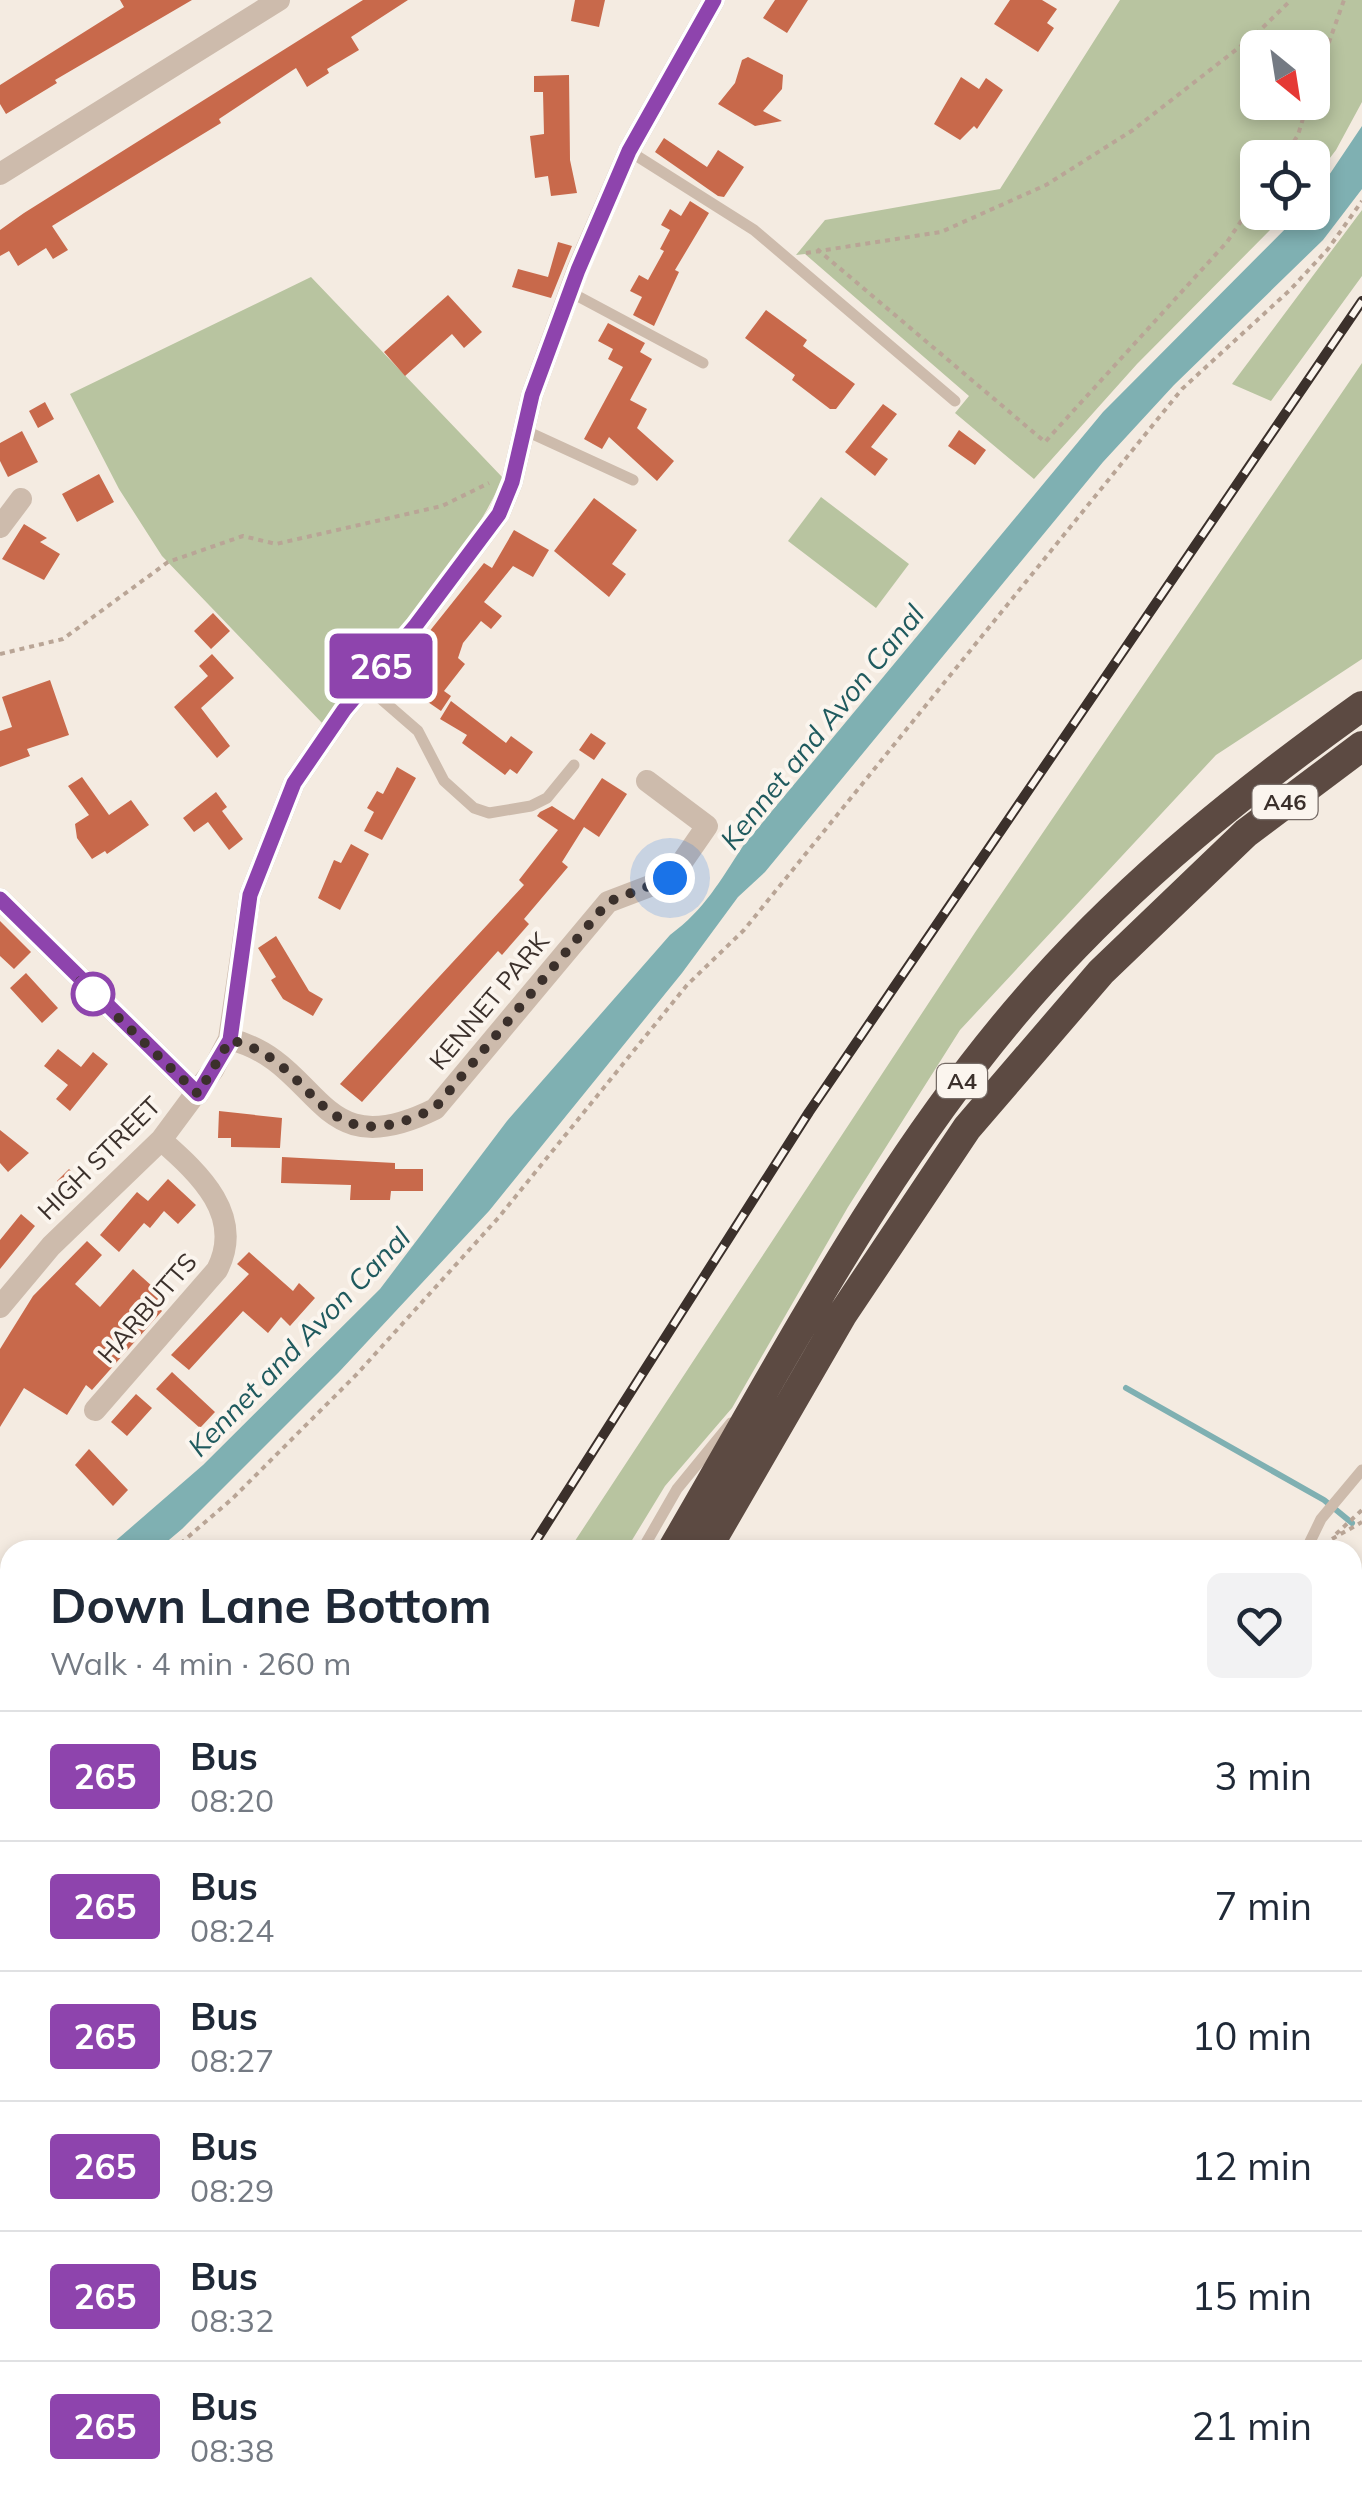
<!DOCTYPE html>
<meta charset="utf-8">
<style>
:root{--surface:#fff;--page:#f2f2f3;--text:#1f2937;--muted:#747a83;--line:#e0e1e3}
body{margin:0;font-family:Mulish,sans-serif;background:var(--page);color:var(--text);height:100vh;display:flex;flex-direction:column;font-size:38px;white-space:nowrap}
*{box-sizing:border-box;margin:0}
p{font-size:32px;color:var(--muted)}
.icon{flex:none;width:55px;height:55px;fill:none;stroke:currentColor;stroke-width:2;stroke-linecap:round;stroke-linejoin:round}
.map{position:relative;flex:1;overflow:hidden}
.sheet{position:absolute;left:0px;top:1540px;width:1362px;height:970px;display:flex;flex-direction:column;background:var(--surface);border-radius:30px 30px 0 0;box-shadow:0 5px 15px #0003}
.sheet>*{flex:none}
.badge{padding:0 20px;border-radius:8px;font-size:35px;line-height:65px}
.needle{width:65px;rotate:150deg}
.tools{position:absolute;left:1240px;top:30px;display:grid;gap:20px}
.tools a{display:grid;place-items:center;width:90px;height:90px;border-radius:15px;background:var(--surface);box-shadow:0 5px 15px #0003;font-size:50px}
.you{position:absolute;width:50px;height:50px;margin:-25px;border:8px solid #fff;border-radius:50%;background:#1a73e8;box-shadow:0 0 0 15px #1a73e833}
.map>.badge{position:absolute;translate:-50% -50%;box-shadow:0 0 0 5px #fff}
.round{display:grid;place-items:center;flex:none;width:105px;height:105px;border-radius:15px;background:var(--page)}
.headline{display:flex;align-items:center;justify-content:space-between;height:170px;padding:0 50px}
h1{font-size:48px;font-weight:700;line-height:75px}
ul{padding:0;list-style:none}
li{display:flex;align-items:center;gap:30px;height:130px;padding:0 50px;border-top:2px solid var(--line)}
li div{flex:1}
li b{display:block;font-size:38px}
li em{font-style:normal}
li .badge{min-width:110px;font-weight:700;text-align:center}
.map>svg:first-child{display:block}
.green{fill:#b8c4a0;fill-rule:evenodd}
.water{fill:#7fb0b2}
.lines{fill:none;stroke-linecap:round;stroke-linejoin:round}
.stream{stroke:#7fb0b2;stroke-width:6}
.building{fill:#c8694b}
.path{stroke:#b9a596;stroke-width:4;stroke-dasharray:5 5;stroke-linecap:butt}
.lane{stroke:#cdbbac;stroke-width:11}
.street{stroke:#cdbbac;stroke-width:22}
.highway{stroke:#5c4a42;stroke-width:30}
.rail-casing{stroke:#3b302b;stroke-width:10}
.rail{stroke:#fbf5ee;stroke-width:6;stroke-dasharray:19;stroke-linecap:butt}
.line-casing{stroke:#fff;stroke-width:22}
.line{stroke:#8e44ad;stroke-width:15}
.walk{stroke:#3b302b;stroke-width:10;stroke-dasharray:0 18}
.stop-dot{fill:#fff;stroke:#8e44ad;stroke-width:5}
.labels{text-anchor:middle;stroke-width:8;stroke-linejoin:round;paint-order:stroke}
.shield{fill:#fbf5ee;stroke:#756b66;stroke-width:2.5}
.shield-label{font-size:22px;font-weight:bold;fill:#3b302b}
.street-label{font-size:25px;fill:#3b302b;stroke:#fbf5ee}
.water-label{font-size:28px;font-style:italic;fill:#1f5a5e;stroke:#fbf5ee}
</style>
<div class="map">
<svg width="1362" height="2510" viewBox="0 0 1362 2510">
<rect width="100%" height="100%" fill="#f4ebe1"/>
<path class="green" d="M1120,0h242v102l-26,48 -23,30 -1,-22h-54v54l29,1 -150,151 -103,115 -79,-66 14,-17 -164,-142 -9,1 29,-35 175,-31zM1258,48h54v54h-54z
M1362,210v66l-91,125 -39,-17z
M311,277l192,201c-43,93 -115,168 -180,246l-161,-168 -43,-67 -49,-95z
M1362,363v296l-146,96 -256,275 -112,177 -116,201 -67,78 -39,64h-57l407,-619z
M821,497l88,67 -33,44 -88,-67z
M0,1843l10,9v178l-10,10z
M1362,1865v535l-10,-7v-519l1,-6z
M10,2432v68h76l-7,10h-79v-61z
M884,2500h374l-16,10h-365z"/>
<path class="water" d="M1362,126v63l-39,51 -149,145 -71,77 -338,410 -27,25 -56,76 -193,238 -150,161 -157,157 -25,21h-52l98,-85 177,-176 127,-168 163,-186c35,-26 50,-54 73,-89l360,-434 198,-199 11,-1 1,-13z"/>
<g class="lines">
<path class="stream" d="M1126,1388l198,112 28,23"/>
</g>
<path class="building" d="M120,0h72l-137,80 2,3 -51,31 -6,-10v-19l124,-78z
M363,0h45l-57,37 8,13 -32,19 2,4 -22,14 -11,-19 -77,51 2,4 -169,103 16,24 -15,9 -7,-11 -28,18 -9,-15 -9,5v-26l24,-17z
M575,0h30l-6,27 -28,-6z
M775,0h33l-21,33 -24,-15z
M1010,0h32l15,9 -10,14 7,5 -16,24 -44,-28z
M748,57l35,18 -1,14 -19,22 19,10 -27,5 -37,-22 17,-21 7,-23z
M569,75l1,85 7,33 -26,3 -3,-20 -13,2 -5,-42 14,-2 -1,-42h-9v-16z
M961,77l18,12 7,-11 17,12 -26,39 -3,-3 -14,14 -26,-16z
M664,138l43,29 11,-17 26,17 -20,30 -6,-1 -63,-44z
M690,201l19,12 -34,57 4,2 -25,54 -21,-11 9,-18 -12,-6 9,-16 9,5 16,-29 -4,-2 10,-19 -9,-5 9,-16 11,7z
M558,242l14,4 -21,52 -39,-11 6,-18 30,8z
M448,295l34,37 -18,16 -12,-14 -47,42 -21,-24z
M766,310l41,30 -4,6 52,38 -19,25h-6l-38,-29 3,-5 -50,-37z
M608,323l37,20 -5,9 12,7 -22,41 17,9 -10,19 37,33 -17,20 -48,-44 -7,12 -18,-10 39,-72 -15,-8 5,-10 -15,-8z
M45,402l9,17 -16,9 -9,-17z
M883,404l14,10 -26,33 17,12 -13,17 -30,-24z
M959,430l27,20 -11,15 -27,-19z
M22,431l16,31 -30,15 -8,-16v-18z
M99,474l15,28 -37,20 -15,-28z
M594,498l43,32 -25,34 14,10 -17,23 -55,-46z
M24,524l23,14 -7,4 20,12 -16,26 -42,-21z
M514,530l35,20 -16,27 -20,-11 -29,36 18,14 -11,13 -10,-8 -18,22 -5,15 7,6 -21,27 7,5 -10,15 -16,-11 7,-9 -23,-19 12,-14 -8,-6 71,-89 8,5z
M213,613l17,18 -19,18 -17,-18z
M212,654l22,24 -33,30 29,38 -13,12 -43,-51 34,-31 -9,-10z
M50,680l19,55 -42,14 3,7 -30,11v-36l12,-4 -10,-30z
M451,701l55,42 5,-7 22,16 -16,22 -7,-5 -5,6 -43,-32 5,-8 -27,-16z
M591,733l15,10 -12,17 -15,-10z
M397,767l19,11 -34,62 -18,-9 10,-19 -7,-4 10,-17 6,3z
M82,777l27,38 22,-15 18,25 -42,29 -2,-3 -13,8 -15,-21 -2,-14 14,-9 -21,-29z
M602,778l25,16 -28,43 -15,-10 -22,35 6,5 -44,52 5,5 -27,31 -4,-4 -136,151 -22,-18 184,-199 -5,-5 39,-50 -21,-14 3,-4 12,-6 22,14z
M216,792l11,15 -5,4 21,28 -14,11 -21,-28 -14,10 -11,-14z
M351,844l18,10 -29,56 -22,-12 16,-38 7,3z
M0,921l31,31 -17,17 -14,-13z
M276,936l33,55 14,8 -10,17 -30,-17 -12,-19 5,-3 -18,-29z
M26,973l32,35 -16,15 -32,-35z
M58,1049l23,18 12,-15 15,12 -38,47 -14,-12 12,-14 -24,-19z
M219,1111l63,7 -2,30 -49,-1v-9h-13z
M0,1130l29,23 -21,19 -8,-9z
M282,1157l113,6v6h28v22h-32l-1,9h-40l1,-15 -70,-2z
M69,1169l14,14 -13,12 -13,-14z
M168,1179l28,26 -18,19 -14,-13 -14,17 -6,-5 -25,29 -19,-17 37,-43 11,9z
M21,1214l14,12 -35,43v-29z
M87,1241l15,14 -27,29 25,23 33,-38 29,26 -8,8 8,8 -70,79 -6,-5 -19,30 -43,-27 -24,39v-78l33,-53z
M249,1252l44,39 6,-8 16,15 -25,28 -9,-9 -13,16 -25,-22 -54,59 -18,-15 78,-81 -12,-10z
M172,1372l43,40 -15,16 -44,-39z
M136,1394l16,14 -25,28 -16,-14z
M89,1449l39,41 -15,16 -38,-41z"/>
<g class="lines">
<path class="path" d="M1312,90l32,-90
M1283,158l15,-23 10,-33
M817,249l228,193 182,-200 31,-46
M806,253l135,-21 105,-47 87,-55 122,-95 36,-35
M0,654l63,-15 105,-77 75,-26 33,8 166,-38 47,-23
M1336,1534l26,-24
M1332,1539l30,-17
M173,1550l60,-52 124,-124 142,-157 188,-232 57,-55 438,-541 108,-99 38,-41 34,-48
M0,1652l10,-6
M0,1923l10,-16
M778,2500l11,10
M208,2510l6,-10"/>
<path class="lane" d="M629,151l125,79 201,171
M570,292l133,71
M524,430l109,50
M365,685l53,46 26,50 30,27 15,5 42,-7 16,-8 27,-33
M642,1550l35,-61 54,-66
M1306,1550l15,-31 41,-49"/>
<path class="street" d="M0,174l279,-174
M0,527l21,-28
M0,899l198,195
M229,1039c95,23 85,130 206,70l173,-207 63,-24 36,-52 -60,-45
M0,1307l51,-61 110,-106 52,-70 16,-31 21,-144 44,-112 50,-73 72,-85 83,-111 13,-32 20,-87 46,-126 51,-118 85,-151
M95,1410l122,-140c28,-54 -17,-96 -56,-130
M0,1825l10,9
M848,2500l11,10"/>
<path class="highway" d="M672,1550c113,-193 218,-399 368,-566 96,-107 206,-195 322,-278
M706,1550l136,-235 125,-187 134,-156 145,-139 116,-87
M103,2510l6,-10
M137,2510l6,-10"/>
<defs>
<path id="rail" d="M530,1550l279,-438 553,-811
M0,2365l10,-15
M0,2407l10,-17"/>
</defs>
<use href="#rail" class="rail-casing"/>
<use href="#rail" class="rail"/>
</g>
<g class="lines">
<defs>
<path id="line" d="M0,899l198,195 32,-54 20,-145 44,-112 50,-73 72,-85 83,-111 13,-32 20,-87 46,-125 51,-119 85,-151"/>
</defs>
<use href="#line" class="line-casing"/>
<use href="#line" class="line"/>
<path class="walk" d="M93,994l-13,-13 118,113 32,-54c93,22 84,129 205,68l173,-206 62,-24"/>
</g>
<circle class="stop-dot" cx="93" cy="994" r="20"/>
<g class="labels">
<g class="shield">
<rect x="1252.5" y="785" width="65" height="34" rx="8"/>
<rect x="937" y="1064" width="50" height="34" rx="8"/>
</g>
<g class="shield-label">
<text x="1285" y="810">A46</text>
<text x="962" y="1089">A4</text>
</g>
<g class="street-label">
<text transform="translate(489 1001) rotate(-50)" y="9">KENNET PARK</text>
<text transform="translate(99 1158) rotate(-45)" y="9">HIGH STREET</text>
<text transform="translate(147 1308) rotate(-49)" y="9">HARBUTTS</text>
</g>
<g class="water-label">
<text transform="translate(822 727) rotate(-51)" y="10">Kennet and Avon Canal</text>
<text transform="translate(299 1342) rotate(-46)" y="10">Kennet and Avon Canal</text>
</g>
</g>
</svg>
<div class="tools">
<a><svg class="needle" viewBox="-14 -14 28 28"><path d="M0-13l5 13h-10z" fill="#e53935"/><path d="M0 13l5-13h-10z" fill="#747a83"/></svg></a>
<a><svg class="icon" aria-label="locate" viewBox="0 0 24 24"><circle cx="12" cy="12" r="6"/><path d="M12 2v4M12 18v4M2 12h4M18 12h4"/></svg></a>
</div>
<div class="you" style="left:670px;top:878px"></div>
<b class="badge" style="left:381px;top:666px;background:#8e44ad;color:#fff">265</b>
<section class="sheet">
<div class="headline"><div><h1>Down Lane Bottom</h1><p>Walk · 4 min · 260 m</p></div><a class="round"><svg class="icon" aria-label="heart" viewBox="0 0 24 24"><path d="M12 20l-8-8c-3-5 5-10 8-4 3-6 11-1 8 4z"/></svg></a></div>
<ul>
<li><span class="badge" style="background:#8e44ad;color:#fff">265</span><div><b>Bus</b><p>08:20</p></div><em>3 min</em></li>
<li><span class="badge" style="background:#8e44ad;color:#fff">265</span><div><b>Bus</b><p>08:24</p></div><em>7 min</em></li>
<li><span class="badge" style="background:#8e44ad;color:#fff">265</span><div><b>Bus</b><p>08:27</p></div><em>10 min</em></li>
<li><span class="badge" style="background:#8e44ad;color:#fff">265</span><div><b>Bus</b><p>08:29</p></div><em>12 min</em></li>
<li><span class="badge" style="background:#8e44ad;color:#fff">265</span><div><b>Bus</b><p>08:32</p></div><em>15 min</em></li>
<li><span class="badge" style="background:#8e44ad;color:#fff">265</span><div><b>Bus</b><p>08:38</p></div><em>21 min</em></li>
</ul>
</section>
</div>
